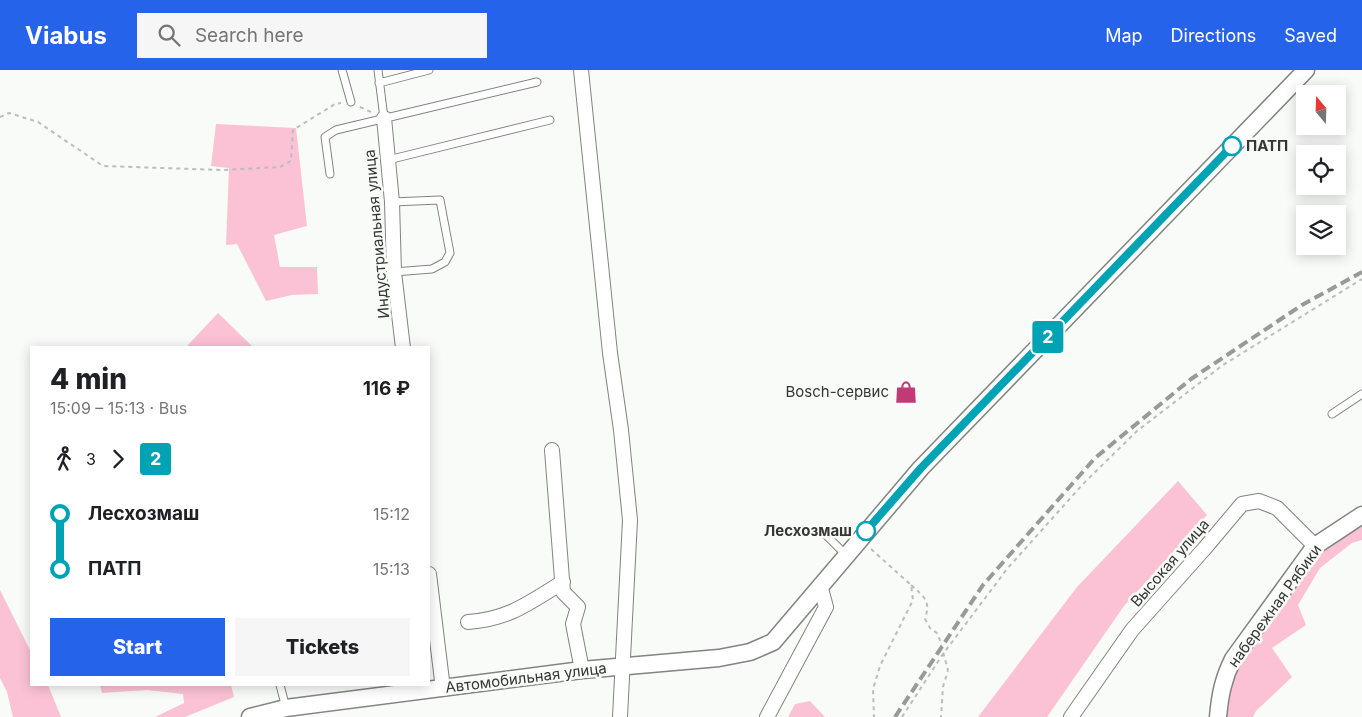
<!DOCTYPE html>
<meta charset="utf-8">
<style>
:root{--surface:#fff;--page:#f6f6f6;--text:#202124;--muted:#757577;--accent:#2563eb}
body{margin:0;font-family:Inter,sans-serif;background:var(--page);color:var(--text);height:100vh;display:flex;flex-direction:column;font-size:19px;white-space:nowrap}
*{box-sizing:border-box;margin:0}
p{font-size:16px;color:var(--muted)}
.icon{flex:none;width:28px;height:28px;fill:none;stroke:currentColor;stroke-width:2;stroke-linecap:round;stroke-linejoin:round}
.map{position:relative;flex:1;overflow:hidden}
.panel{position:absolute;left:30px;top:276px;width:400px;height:340px;display:flex;flex-direction:column;background:var(--surface);border-radius:0px;box-shadow:0 2px 12px #0003}
.panel>*{flex:none}
.badge{padding:0 10px;border-radius:4px;font-size:18px;line-height:32px}
.needle{width:32px;rotate:341deg}
.buttons{position:absolute;left:1296px;top:15px;display:grid;gap:10px}
.buttons a{display:grid;place-items:center;width:50px;height:50px;border-radius:0px;background:var(--surface);box-shadow:0 2px 12px #0003;font-size:25px}
.map>.badge{position:absolute;translate:-50% -50%;box-shadow:0 0 0 2px #fff}
.legs{display:flex;align-items:center;gap:8px;height:55px;padding:0 20px;font-size:16px}
.legs p{margin-inline-start:auto}
.headline{display:flex;align-items:center;justify-content:space-between;height:85px;padding:0 20px}
h1{font-size:28px;font-weight:800;line-height:38px}
.primary-button{display:flex;gap:10px;margin-top:auto;padding:10px 20px}
.primary-button a{flex:1;height:58px;border-radius:0px;background:var(--accent);color:#fff;font-size:20px;font-weight:800;line-height:58px;text-align:center}
.primary-button a+a{background:var(--page);color:var(--text)}
ul{padding:0 20px;list-style:none}
li{display:flex;align-items:center;gap:18px;height:55px;font-size:19px}
li i{display:grid;place-items:center;width:8px;height:100%;margin:0 6px;background:currentColor}
li i::after{content:'';width:12px;height:12px;margin:-6px;border:4px solid;border-radius:50%;background:var(--surface)}
li p{margin-inline-start:auto}
li:first-child i{background:linear-gradient(#0000 50%,currentColor 0)}
li:last-child i{background:linear-gradient(currentColor 50%,#0000 0)}
header{display:flex;align-items:center;gap:30px;box-sizing:border-box;height:70px;padding:0 25px;background:var(--accent);color:#fff}
header strong{font-size:24px}
nav{display:flex;gap:28px;margin-inline-start:auto;font-size:18px}
.search{width:350px;height:45px;background:var(--page);display:flex;align-items:center;gap:12px;box-sizing:border-box;padding:0 18px;border-radius:0px;color:var(--muted);font-size:19px}
.map>svg:first-child{display:block}
.green{fill:#fbc2d5}
.lines{fill:none;stroke-linecap:round;stroke-linejoin:round}
.service-casing{stroke:#828481;stroke-width:9}
.minor-casing{stroke:#828481;stroke-width:16}
.tertiary-casing{stroke:#828481;stroke-width:19}
.path{stroke:#bcbdbb;stroke-width:2;stroke-dasharray:4 4;stroke-linecap:butt}
.service{stroke:#fff;stroke-width:7}
.minor{stroke:#fff;stroke-width:14}
.tertiary{stroke:#fff;stroke-width:16}
.rail{stroke:#999a98;stroke-width:4;stroke-dasharray:10 5;stroke-linecap:butt}
.line-1-casing{stroke:#fff;stroke-width:11}
.line-1{stroke:#00a3b4;stroke-width:8}
.stop-1-dot{fill:#fff;stroke:#00a3b4;stroke-width:2.5}
.labels{text-anchor:middle;stroke-width:5;stroke-linejoin:round;paint-order:stroke}
.stop-label{font-size:15px;font-weight:bold;fill:#363635;stroke:#f9fbf8;text-anchor:start}
.street-label{font-size:15px;fill:#363635;stroke:#f9fbf8}
.poi-label{font-size:15px;fill:#363635;stroke:#f9fbf8;text-anchor:end}
</style>
<header>
<strong>Viabus</strong>
<div class="search"><svg class="icon" aria-label="search" viewBox="0 0 24 24"><circle cx="10" cy="10" r="6"/><path d="M15 15l6 6"/></svg>Search here</div>
<nav><a>Map</a><a>Directions</a><a>Saved</a></nav>
</header>
<div class="map">
<svg width="1362" height="647" viewBox="0 0 1362 647">
<rect width="100%" height="100%" fill="#f9fbf8"/>
<path class="green" d="M216,54l80,4 11,98 -33,9 6,32h37l1,27 -26,1 -26,6 -29,-57 -11,1 3,-77 -18,-2z
M218,243l35,34h-67z
M1178,411l29,34 -83,91 -77,111h-69l99,-130z
M1362,457v13l-10,3 -32,25 -22,37 8,20 -34,23 20,29 -36,34 -3,6h-30l12,-48 83,-116 19,-13z
M0,520l31,62v33h17l13,32h-48l-6,-25 -7,-14z
M100,615h131l3,12 -49,20h-30l29,-14 -1,-9 -36,-4 -45,3z
M810,631l15,16h-37l7,-13z"/>
<g class="lines">
<defs>
<path id="service" d="M342,0l9,32
M378,0l6,48
M379,13l50,-13
M388,90l162,-40
M330,104l-5,-37 11,-7 201,-48
M392,132l48,-2 10,53 -5,9 -13,7 -38,3
M1332,344l30,-20
M824,463l22,22
M280,615l6,23"/>
<path id="minor" d="M581,0l29,283 11,77 9,90 -10,197
M384,48l8,84 2,70 9,76
M552,380l11,142 15,15 -5,17 9,46
M429,504l14,115
M468,552c41,-3 61,-19 95,-40
M767,647l59,-110 -6,-22
M1071,647l61,-87 73,-82 37,-44 17,-3 18,7 38,38"/>
<path id="tertiary" d="M250,647l36,-9 296,-38 137,-12 31,-6 23,-10 148,-174 385,-398
M1218,647c2,-22 5,-38 15,-58l82,-113 47,-31"/>
</defs>
<use href="#service" class="service-casing"/>
<use href="#minor" class="minor-casing"/>
<use href="#tertiary" class="tertiary-casing"/>
<path class="path" d="M360,37l11,5
M0,47l9,-4 29,9 65,44 119,4 58,-3 11,-6 2,-31 42,-26 6,-1
M871,479l40,36 2,15 -33,66 -7,23 1,28
M911,515c13,12 20,15 14,34l5,9 8,6 10,36 -5,17 -2,30
M902,647l41,-63 64,-85 76,-85 54,-53 86,-66 139,-86"/>
<use href="#service" class="service"/>
<use href="#minor" class="minor"/>
<use href="#tertiary" class="tertiary"/>
<path class="rail" d="M895,647l88,-132 112,-127 96,-79 111,-74 60,-33"/>
</g>
<g class="lines">
<defs>
<path id="line-1" d="M866,461l55,-63 311,-322"/>
</defs>
<use href="#line-1" class="line-1-casing"/>
<use href="#line-1" class="line-1"/>
</g>
<defs>
<symbol id="shop-bare" viewBox="-9 -9 18 18"><path d="M-5-2.5h2.3a2.7 3.5 0 0 1 5.4 0H5L5.5 6h-11ZM-1.5-2.5h3a1.5 2.3 0 0 0-3 0Z" fill="#c13975" stroke="#f9fbf8" stroke-width="2.5" paint-order="stroke"/></symbol>
</defs>
<g fill-rule="evenodd">
<use href="#shop-bare" x="890" y="306" width="32" height="32"/>
</g>
<g class="stop-1-dot">
<circle cx="1232" cy="76" r="9"/>
<circle cx="866" cy="461" r="9"/>
</g>
<g class="labels">
<g class="stop-label">
<text x="1246" y="81">ПАТП</text>
<text x="852" y="466" text-anchor="end">Лесхозмаш</text>
</g>
<g class="street-label">
<text transform="translate(377 164) rotate(-95)" y="5">Индустриальная улица</text>
<text transform="translate(1170 493) rotate(-49)" y="5">Высокая улица</text>
<text transform="translate(1275 536) rotate(-54)" y="5">набережная Рябики</text>
<text transform="translate(526 608) rotate(-7)" y="5">Автомобильная улица</text>
</g>
<g class="poi-label">
<text x="889" y="327">Bosch-сервис</text>
</g>
</g>
</svg>
<div class="buttons">
<a><svg class="needle" viewBox="-14 -14 28 28"><path d="M0-13l5 13h-10z" fill="#e53935"/><path d="M0 13l5-13h-10z" fill="#757577"/></svg></a>
<a><svg class="icon" aria-label="locate" viewBox="0 0 24 24"><circle cx="12" cy="12" r="6"/><path d="M12 2v4M12 18v4M2 12h4M18 12h4"/></svg></a>
<a><svg class="icon" aria-label="layers" viewBox="0 0 24 24"><path d="M12 4l9 5-9 5-9-5zM3 14l9 5 9-5"/></svg></a>
</div>
<b class="badge" style="left:1048px;top:267px;background:#00a3b4;color:#fff">2</b>
<section class="panel">
<div class="headline"><div><h1>4 min</h1><p>15:09 – 15:13 · Bus</p></div><b>116 ₽</b></div>
<div class="legs"><svg class="icon" aria-label="walk" viewBox="0 0 24 24"><circle cx="13" cy="4" r="2"/><path d="M13 8l-2 6 4 7M11 14l-3 7M7 12l3-4h3l4 4"/></svg>3<svg class="icon" aria-label="forward" viewBox="0 0 24 24"><path d="M9 5l7 7-7 7"/></svg><b class="badge" style="background:#00a3b4;color:#fff">2</b></div>
<ul>
<li><i style="color:#00a3b4"></i><b>Лесхозмаш</b><p>15:12</p></li>
<li><i style="color:#00a3b4"></i><b>ПАТП</b><p>15:13</p></li>
</ul>
<div class="primary-button"><a>Start</a><a>Tickets</a></div>
</section>
</div>
